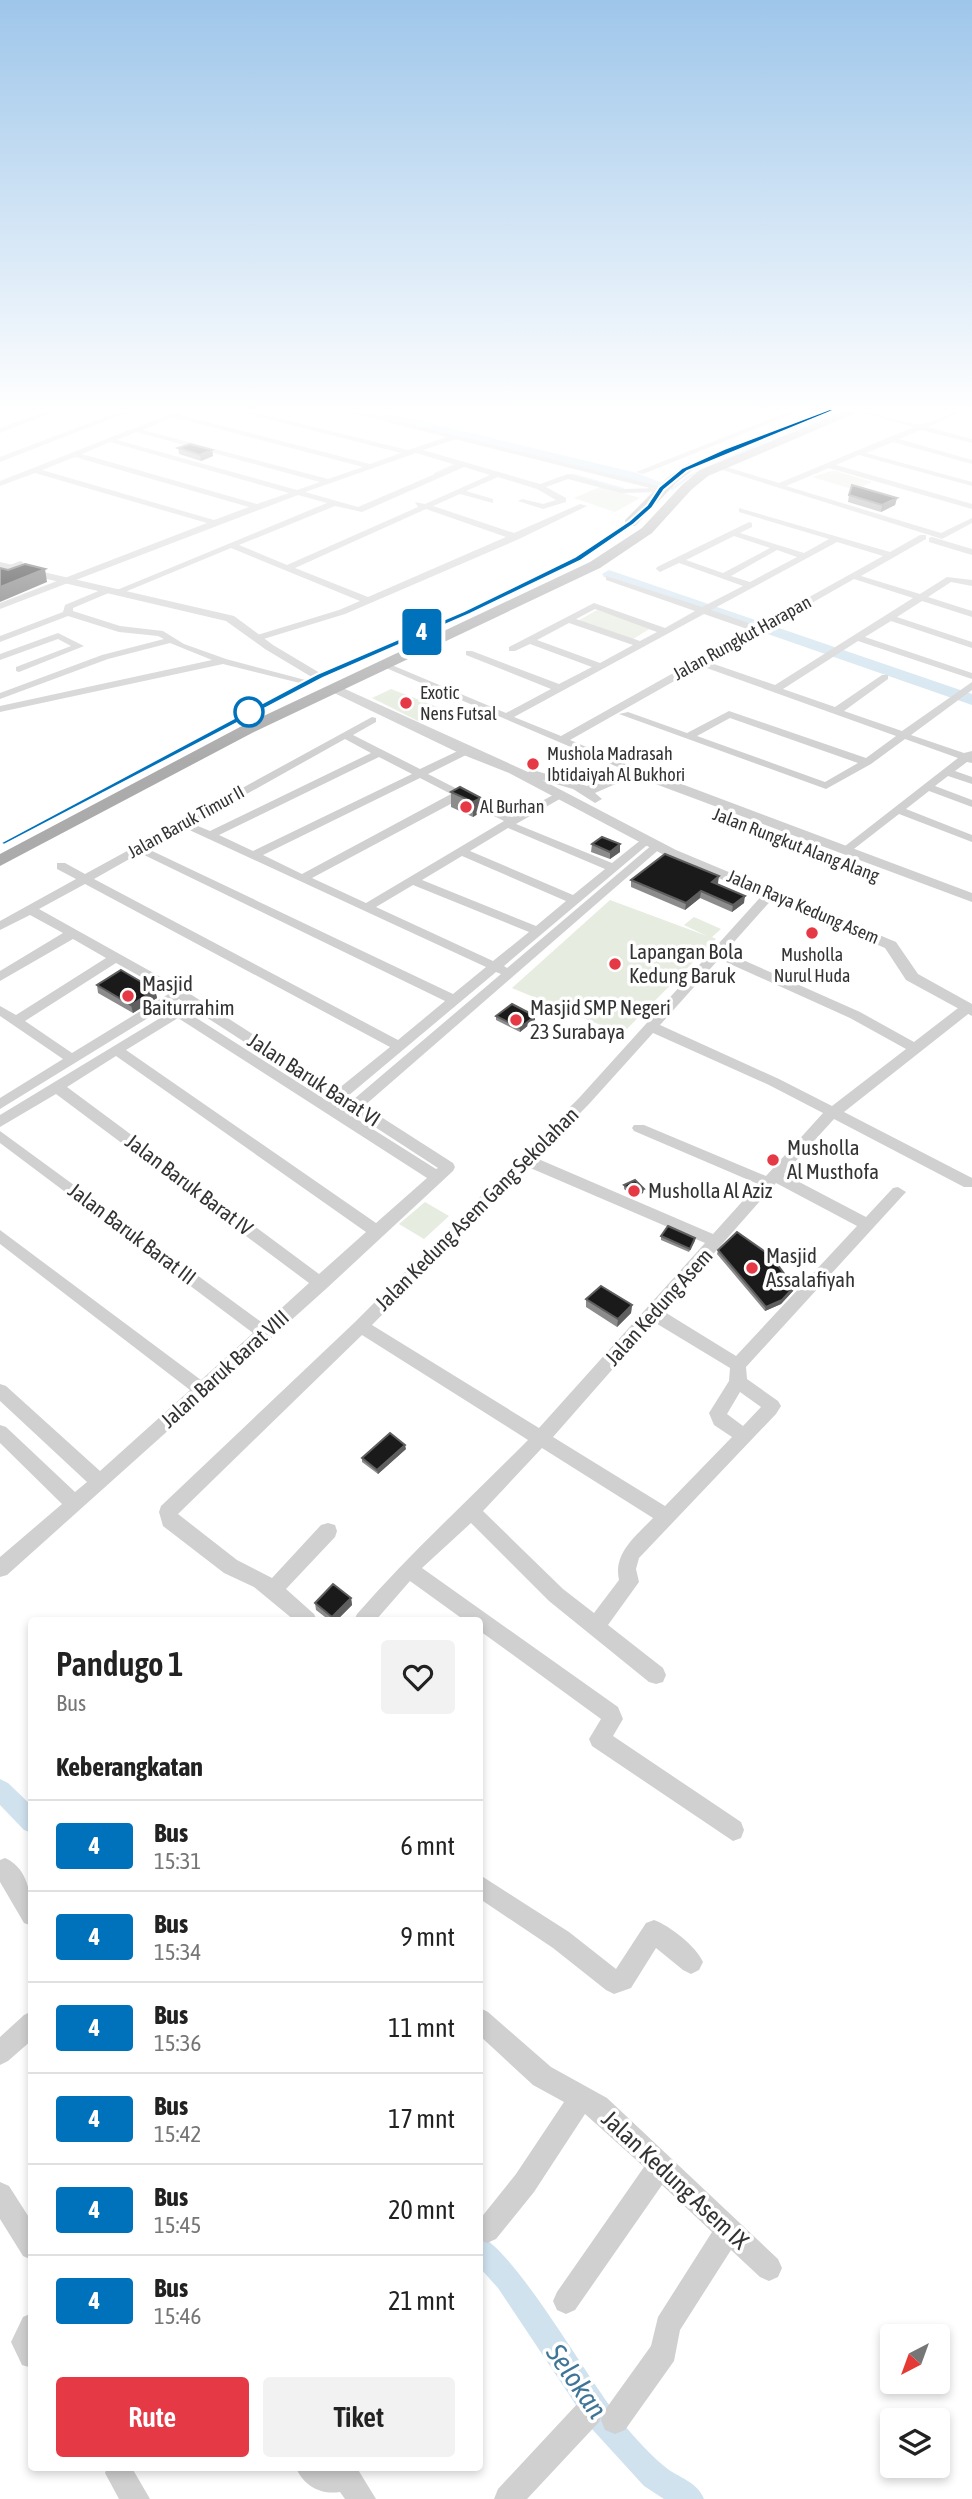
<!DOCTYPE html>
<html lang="id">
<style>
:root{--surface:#fff;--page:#f2f2f2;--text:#222;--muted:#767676;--line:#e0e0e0;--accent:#e63946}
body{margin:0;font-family:"Asap Condensed",sans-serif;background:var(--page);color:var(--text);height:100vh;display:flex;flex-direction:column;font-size:26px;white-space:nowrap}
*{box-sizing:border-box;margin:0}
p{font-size:23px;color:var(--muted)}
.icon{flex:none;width:38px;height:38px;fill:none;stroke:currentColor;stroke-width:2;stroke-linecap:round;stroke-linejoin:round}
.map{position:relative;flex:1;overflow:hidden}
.sheet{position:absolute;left:28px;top:1617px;width:455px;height:854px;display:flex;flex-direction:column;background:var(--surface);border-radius:7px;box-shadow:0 4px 10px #0003}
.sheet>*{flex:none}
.badge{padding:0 14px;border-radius:5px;font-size:24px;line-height:46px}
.needle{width:46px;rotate:221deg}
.tools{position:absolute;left:880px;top:2324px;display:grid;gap:14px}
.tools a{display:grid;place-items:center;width:70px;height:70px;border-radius:7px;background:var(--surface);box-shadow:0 4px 10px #0003;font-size:35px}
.map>.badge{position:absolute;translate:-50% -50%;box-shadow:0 0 0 4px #fff}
h2{padding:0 28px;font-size:26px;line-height:63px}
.round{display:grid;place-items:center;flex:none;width:74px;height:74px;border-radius:7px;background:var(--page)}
.headline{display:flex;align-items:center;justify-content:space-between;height:119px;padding:0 28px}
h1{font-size:33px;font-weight:600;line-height:52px}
.button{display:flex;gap:14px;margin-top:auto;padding:14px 28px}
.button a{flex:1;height:80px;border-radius:7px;background:var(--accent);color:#fff;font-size:28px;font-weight:600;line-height:80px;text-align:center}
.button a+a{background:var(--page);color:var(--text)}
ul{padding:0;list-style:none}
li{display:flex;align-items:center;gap:21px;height:91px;padding:0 28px;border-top:2px solid var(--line)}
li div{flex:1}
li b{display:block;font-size:26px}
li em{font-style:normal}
li .badge{min-width:77px;font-weight:700;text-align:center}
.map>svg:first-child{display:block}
.green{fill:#e6ecdf}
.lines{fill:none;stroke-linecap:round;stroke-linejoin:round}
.stream{stroke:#cfe2ee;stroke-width:2.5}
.canal{fill:#cfe2ee;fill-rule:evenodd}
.river{fill:#cfe2ee;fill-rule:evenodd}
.minor{fill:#d0d0d0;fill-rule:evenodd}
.tertiary{fill:#d0d0d0;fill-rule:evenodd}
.primary{fill:#ababab;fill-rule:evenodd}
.wall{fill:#8c8c8c}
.shaded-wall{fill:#5f5f5f}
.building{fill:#1a1a1a;stroke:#5f5f5f;stroke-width:2}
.line{fill:#0072bc;stroke:#fff;stroke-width:2}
.poi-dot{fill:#e63946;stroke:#fff;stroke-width:2.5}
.stop-dot{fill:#fff;stroke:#0072bc;stroke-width:3.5}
.labels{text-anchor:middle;stroke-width:7;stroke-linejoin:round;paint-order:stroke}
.far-street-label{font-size:18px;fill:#333;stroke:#fff}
.far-poi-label{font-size:18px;fill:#333;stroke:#fff;text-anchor:start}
.poi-label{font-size:21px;fill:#333;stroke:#fff;text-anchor:start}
.street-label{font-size:21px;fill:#333;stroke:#fff}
.near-street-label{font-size:24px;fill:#333;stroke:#fff}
.near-water-label{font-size:28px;font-style:italic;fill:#3f7597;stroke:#fff}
</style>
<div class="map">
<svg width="972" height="2499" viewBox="0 0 972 2499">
<rect width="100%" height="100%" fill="#fff"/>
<path class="green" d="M832,471h4l36,11 -17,8 -43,-13z
M602,486l38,12 -25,14 -41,-14z
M597,610l54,18 -18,11 -55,-18z
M391,689l52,20 -25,12 -46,-23z
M610,900l97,36 -23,-11 10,-8 27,12 -9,8 4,2 -94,95 -110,-46z
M425,1202l24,14 -25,23 -25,-15z"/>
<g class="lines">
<path class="stream" d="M788,432l58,-22
M435,474l24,-11
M557,479l16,-4 50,14
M672,489l18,-13 80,-37"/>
<path class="canal" d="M0,1779l8,4 24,23v27l-8,-3 -24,-25z
M480,2236c33,14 104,135 130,170 13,19 36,45 54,60 14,12 33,15 40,33h-40l-20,-13 -52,-57 -94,-141 -18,-20z"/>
<path class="river" d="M375,410l262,63 25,10 -4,9h-10v-7l-20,-6 -257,-62v-6z
M609,570l363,124v11l-368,-128 -2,-3z"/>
<path class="minor" d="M49,410h10l-59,23v-5z
M123,410h10l-133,52v-5z
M180,410l4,2 -4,3 190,49 31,-11 -168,-43h12l163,40 45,-15 3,4 -33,11 117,34 28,-10 53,15 39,-1 4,2 -4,2 -39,1 -53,-14 -22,8 20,11v4l-23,7 -25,-8 4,-2 21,5 13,-4 -19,-11 -39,-12 -32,14 27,8v4l-33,-9 -27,12 81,27 66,-29 7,2 -68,33 -174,75 -88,27 -5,-3 2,-2 85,-26 21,-9 -129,-53 -111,46 -8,-2 215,-89 -29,-8 -298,114v-6l207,-80 -172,-50 -35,13v-5zM173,417l190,50 -35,12 -185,-49zM136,432l184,50 -23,8 -180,-50zM110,442l179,51 -32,11 -175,-50zM416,453l40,12 -98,42 -53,-15zM75,457l174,50 -35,13 -172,-50zM464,467l26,8 -65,29 -10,-2 3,5 -131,58 -48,-20 96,-39 27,6zM426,509l80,28 -138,60 -73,-29z
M793,410h10l-160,64 -7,-2z
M854,410c22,0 42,13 64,14 16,1 31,-14 47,-14l-37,17 44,12v4l-51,-13 -22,9 73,21v4l-79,-22 -27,11 106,29v4l-113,-31 -23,10 136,39v5l-143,-41 -43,18 155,47 31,-15v5l-30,16 -229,-72 7,-2 59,18 135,-56z
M739,508l151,44 30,-17h6v4l-65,37 59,18 27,-17 25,3v6l-21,-4 -23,15 44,14v6l-50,-16 -25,16 75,25v6l-81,-27 -26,16 107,36v6l-114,-38 -75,48 52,18 47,-32h6v4l-44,32 58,20 70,-49v8l-61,45 53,18 8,-2v12l-5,-1 -12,9 17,6v7l-24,-8 -13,10 37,14v7l-43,-16 -23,18 66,26v7l-73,-28 -49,38h-8l-2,-2 118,-92 -53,-19 -34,25 -45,25 -207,-75 9,-2 59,21 42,-22 137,47 30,-22 -195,-70 -131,74 68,29 1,2 -5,3 -255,-109 8,-2 119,50 45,-24 -85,-34v-4h6l87,33 33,-17 -62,-23 -15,7h-6v-4l85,-44 71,25 30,-17 -89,-31v-4l96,31 41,-21 -64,-23 -19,9 -4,-3 1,-2 92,-45 3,1v4l-12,6 64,20 25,-14 -90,-27zM734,536l36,12 -47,25 -37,-13zM837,542l46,14 -126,70 -46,-16zM777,550l20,7 -47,25 -19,-6zM854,579l59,19 -138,87 -67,-23zM595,609l62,23 -17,9 -64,-22zM704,614l46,16 -189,106 -47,-19zM569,623l64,22 -33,18 -63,-23zM730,718l128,45 -33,19 -128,-46z
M932,537l40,12v6l-43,-13v-4z
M20,561l3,1v4l-23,9v-6z
M108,587l3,1v4l-38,16v3l47,15 43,5 21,13 42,15 87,23 -5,3 -85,-21 -223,48v-6l212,-46 -42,-17 -62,16 -108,40v-6l102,-38 62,-16 -6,-3 -39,-4 -51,-16 -68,26v-6l63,-24 2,-7z
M58,633l26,13 -65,26 -3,-1v-4l55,-21 -13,-7 -58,21v-6z
M372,717l4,1v4l-23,13 67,34 42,-20h8v4l-42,21 84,43 43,-23 10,2 -49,28 96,39 30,-24h8l2,2 -148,125 3,2 146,-124 4,-1 6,3 -299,260 89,57 2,4 -2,4 -126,117 -320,287 -7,2v-20l62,-53 -62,-61v-18l6,2 69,65 12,-10 -87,-81v-17l6,2 94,85 90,-81 -190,-146v-14l201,150 52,-47 -253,-190v-12l264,193 45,-41 -253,-189 -56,33v-12l185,-112 -6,-4 -179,110v-11l63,-39 -63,-43v-10l16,9 90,-57 -33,-19 -73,42v-10l63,-38 -33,-18 -30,15v-9l76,-42 -19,-10v-6h8l20,11zM345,739l26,14 -161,78 -17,-7zM379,757l33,17 -159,77 -34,-16zM420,778l31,16 -149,80 -39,-19zM460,799l44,22 -138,82 -54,-25zM185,828l301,139 -33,27 -305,-145zM508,828l97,41 -32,26 -103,-44zM140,853l305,148 -47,39 -304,-161zM462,856l104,45 -30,25 -114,-46zM85,884l305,163 -52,42 -154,-99 -145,-81zM413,885l116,47 -36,29 -117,-54zM116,963l54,30 -98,60 -47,-32zM496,972l5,2 -147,125 -6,-3zM192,1008l137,89 -3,3 -139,-88zM178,1018l249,160 -51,45 -250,-173zM116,1056l250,176 -47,42 -252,-187zM339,1103l6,4 -3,3 -6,-4zM355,1114l83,54 -2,1 -84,-53z
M771,889l6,4 -2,3 -50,56 135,60 54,30 48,-37h10v6l-128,101 128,66v9h-8l-130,-68 -50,55 82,43 27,-29 5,-1 8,5 -160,175 1,12 31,22 3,5 -5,8 -137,144 -3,11 3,13 -31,43 55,43 3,7 -3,7 -7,2 -7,-2 -100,-81 -78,-78 -49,45 196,139 5,12 -10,17 128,86 3,8 -3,8 -8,3 -141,-95 -3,-7 12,-20 -121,-88v-11h-16l-54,-39 -34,39h-22l3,-6c54,-62 114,-116 171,-174l-166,-105 -184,179 59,46 35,18 49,-53 7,-2 7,2 2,6 -2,6 -49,52 28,25 3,6h-23l-40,-33 -30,-14 -61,-47 -4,-14 2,-6 194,-184 224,-224 188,-208zM719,959l131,59 56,31 -74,57 -53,-27 -119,-54zM653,1033l116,52 54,28 -57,63 -122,-51h-10l-2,3 2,3 124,53 -45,50 -177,-76 53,-54zM528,1167l177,76 -166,185 -167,-103zM776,1183l81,43 -121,130 -73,-45zM654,1322l76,46 -1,13 -20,32 5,12 18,12 -67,69 -112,-69zM740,1392l21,15 -18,19 -16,-12zM542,1448l111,70c-17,18 -40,35 -34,62l-25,33 -31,-24 -80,-78z
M5,1858c26,11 27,45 27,68l-8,-3 -24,-41v-22z
M480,1875l89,57 47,37 30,-46 8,-3c16,6 42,26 49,42l-4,8 -8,4 -8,-4 -27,-22 -25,40 -17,6 -8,-4 -53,-42 -73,-49z
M480,2008l8,4 63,55 56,31 171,161 4,9 -4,9 -9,4 -9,-4 -29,-27 -51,80 -6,31 -49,69 -10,4 -10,-4 -4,-10 4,-10 46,-64 7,-29 54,-85 -50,-47 -87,125 -9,4 -9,-4 -4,-9 4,-9 87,-125 -59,-53 -51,78 -38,47 -9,4 -7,-3v-21l36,-45 48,-72 -31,-17 -53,-49z
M32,2011v29l-24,21 -8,4v-28l24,-22z
M0,2182l9,4 23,36v38l-9,-4 -23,-37z
M32,2313v55l-10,-3 -11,-23 12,-25z
M589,2398l10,4 4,10 -4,10 -72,77h-33l4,-10 81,-87z
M107,2468h25l18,31h-31l-14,-26z
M296,2468h61l19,31h-31l-5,-7c-19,3 -36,-6 -44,-24z"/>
<path class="tertiary" d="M339,410h14l314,78 -5,3z
M0,562l234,54 39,29 52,31 -10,3 -50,-30 -39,-28 -226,-53z
M334,684l194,88 5,-2 54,16 42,-18h10l333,125v9l-338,-126 -39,17 7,6 -7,4 -22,-14 -31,-9 134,70 220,92 22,32 54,30v12l-66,-36 -21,-32 -219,-92 -157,-83 -48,-19 -131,-63 -2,-3z"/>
<path class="primary" d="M848,410h15l-155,66 -17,14 -39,43 -52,35 -348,165 -252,133v-12l240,-127 350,-165 52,-34 40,-43 18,-15z
M689,463l6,4 -2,3 -16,12 -42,44h-10v-6l43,-43z"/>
</g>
<path class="wall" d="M178,448l34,2 1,6 -12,5 -22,-7z
M849,495l48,3 -2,7 -14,7 -33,-10z
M460,787l21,25 -8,5 -22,-10v-15z
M592,844l28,8 -10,7 -19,-7z
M631,880l87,3 -1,1 27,19 -12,9 -32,-14 -15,12 -54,-23z
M97,985l58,5 2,8 -24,15 -35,-20z
M496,1016h39v4l-15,12 -24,-12z
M624,1185l19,8 -9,4 -10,-8z
M661,1236l34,2v3l-6,11 -28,-12z
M718,1250l76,37 -1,4 -12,13 -16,7 -48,-57z
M586,1299l46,6 -1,8 -14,14 -31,-20z
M406,1449l-28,25 -16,-12v-4z
M351,1598l1,7 -15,15h-8l-13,-10 -1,-7z"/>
<path class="shaded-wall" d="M212,450l1,6 -12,5 -1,-6z
M897,498l-2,7 -14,7 1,-7z
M45,569l2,13 -47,20v-15z
M481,798v14l-8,5v-15z
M620,844v8l-10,7v-7z
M719,876l-1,7 -7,6 1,-7z
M701,891l-1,7 -15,12 1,-7z
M745,896l-1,7 -12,9 1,-7z
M155,990l2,8 -24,15 -2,-8z
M535,1016v4l-15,12v-4z
M644,1189l-1,4 -9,4v-4z
M794,1287l-1,4 -12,13 -16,7 1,-4z
M632,1305l-1,8 -14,14 1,-8z
M405,1445l1,4 -28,25 -1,-4z
M351,1598l1,7 -15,15h-4l-1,-3z"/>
<path class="building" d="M190,444l22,6 -12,5 -22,-7z
M852,485l45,13 -15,7 -33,-10z
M25,564l20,5 -45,18v-19l8,2z
M460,787l21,11 -8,4 -22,-10z
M602,837l18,7 -10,8 -18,-8z
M665,854l54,22 -7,6 33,14 -12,9 -32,-14 -15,12 -55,-23z
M121,970l34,20 -24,15 -34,-20z
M512,1004l23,12 -15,12 -24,-12z
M635,1180l9,9 -10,4 -10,-8z
M668,1226l27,12 -5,11 -29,-13z
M737,1232l34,24 23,31 -12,13 -16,7 -48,-57z
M601,1286l31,19 -14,14 -32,-20z
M390,1433l15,12 -28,25 -15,-12z
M333,1584l18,14 -19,19 -17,-14z"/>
<linearGradient id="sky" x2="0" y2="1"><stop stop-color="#9ec6ea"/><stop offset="0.54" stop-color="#fff"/><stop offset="1" stop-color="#fff" stop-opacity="0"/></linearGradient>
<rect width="972" height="760" fill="url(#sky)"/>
<path class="line" d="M830,409l5,1 -148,61 -23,19 -12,18 -18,16 -54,37 -110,53 -147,64 -319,167 -4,-2 317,-169 147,-63 111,-54 54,-36 18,-16 12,-18 23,-19 42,-19z"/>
<g class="poi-dot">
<circle cx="406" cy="703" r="7"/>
<circle cx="533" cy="764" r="7"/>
<circle cx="466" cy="807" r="7"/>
<circle cx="812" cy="933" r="7"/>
<circle cx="615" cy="964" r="7"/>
<circle cx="128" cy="996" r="7"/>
<circle cx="516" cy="1020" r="7"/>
<circle cx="773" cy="1160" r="7"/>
<circle cx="634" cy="1191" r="7"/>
<circle cx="752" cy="1268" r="7"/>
</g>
<circle class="stop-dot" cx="249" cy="712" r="14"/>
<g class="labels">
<g class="far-street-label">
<text transform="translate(742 638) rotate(-29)" y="6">Jalan Rungkut Harapan</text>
<text transform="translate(186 822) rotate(-29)" y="6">Jalan Baruk Timur II</text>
<text transform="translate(796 845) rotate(21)" y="6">Jalan Rungkut Alang Alang</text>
<text transform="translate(803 907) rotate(23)" y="6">Jalan Raya Kedung Asem</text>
</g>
<g class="far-poi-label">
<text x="420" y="699">Exotic<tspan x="420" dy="21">Nens Futsal</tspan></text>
<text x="547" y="760">Mushola Madrasah<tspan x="547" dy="21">Ibtidaiyah Al Bukhori</tspan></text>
<text x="480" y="813">Al Burhan</text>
<text x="812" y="961" text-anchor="middle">Musholla<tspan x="812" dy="21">Nurul Huda</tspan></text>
</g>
<g class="poi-label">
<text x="629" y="959">Lapangan Bola<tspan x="629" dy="24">Kedung Baruk</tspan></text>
<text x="142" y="991">Masjid<tspan x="142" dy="24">Baiturrahim</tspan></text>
<text x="530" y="1015">Masjid SMP Negeri<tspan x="530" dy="24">23 Surabaya</tspan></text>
<text x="787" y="1155">Musholla<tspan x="787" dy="24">Al Musthofa</tspan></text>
<text x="648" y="1198">Musholla Al Aziz</text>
<text x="766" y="1263">Masjid<tspan x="766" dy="24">Assalafiyah</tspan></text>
</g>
<g class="street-label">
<text transform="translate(314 1080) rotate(33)" y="7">Jalan Baruk Barat VI</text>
<text transform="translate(189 1185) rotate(37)" y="7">Jalan Baruk Barat IV</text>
<text transform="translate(477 1209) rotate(-45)" y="7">Jalan Kedung Asem Gang Sekolahan</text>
<text transform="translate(132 1234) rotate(37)" y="7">Jalan Baruk Barat III</text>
<text transform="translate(659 1307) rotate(-48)" y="7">Jalan Kedung Asem</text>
<text transform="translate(225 1369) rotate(-42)" y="7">Jalan Baruk Barat VIII</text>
</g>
<g class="near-street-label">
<text transform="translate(675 2180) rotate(43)" y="8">Jalan Kedung Asem IX</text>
</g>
<g class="near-water-label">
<text transform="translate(577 2381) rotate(55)" y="10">Selokan</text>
</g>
</g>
</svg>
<div class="tools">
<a><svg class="needle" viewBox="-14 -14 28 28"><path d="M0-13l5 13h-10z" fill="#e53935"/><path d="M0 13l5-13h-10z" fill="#767676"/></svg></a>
<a><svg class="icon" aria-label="layers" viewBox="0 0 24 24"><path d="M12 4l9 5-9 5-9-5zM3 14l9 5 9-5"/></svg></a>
</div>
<b class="badge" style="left:422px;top:632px;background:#0072bc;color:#fff">4</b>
<section class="sheet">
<div class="headline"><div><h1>Pandugo 1</h1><p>Bus</p></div><a class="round"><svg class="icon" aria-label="heart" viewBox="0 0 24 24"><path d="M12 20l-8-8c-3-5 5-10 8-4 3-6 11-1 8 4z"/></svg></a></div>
<h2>Keberangkatan</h2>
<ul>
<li><span class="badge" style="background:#0072bc;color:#fff">4</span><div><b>Bus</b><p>15:31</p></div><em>6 mnt</em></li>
<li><span class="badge" style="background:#0072bc;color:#fff">4</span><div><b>Bus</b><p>15:34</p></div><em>9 mnt</em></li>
<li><span class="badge" style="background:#0072bc;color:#fff">4</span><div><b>Bus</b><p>15:36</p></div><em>11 mnt</em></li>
<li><span class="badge" style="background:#0072bc;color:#fff">4</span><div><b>Bus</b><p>15:42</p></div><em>17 mnt</em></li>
<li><span class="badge" style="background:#0072bc;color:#fff">4</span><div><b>Bus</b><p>15:45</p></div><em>20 mnt</em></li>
<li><span class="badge" style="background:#0072bc;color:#fff">4</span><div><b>Bus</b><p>15:46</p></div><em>21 mnt</em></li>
</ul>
<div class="button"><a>Rute</a><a>Tiket</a></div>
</section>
</div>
